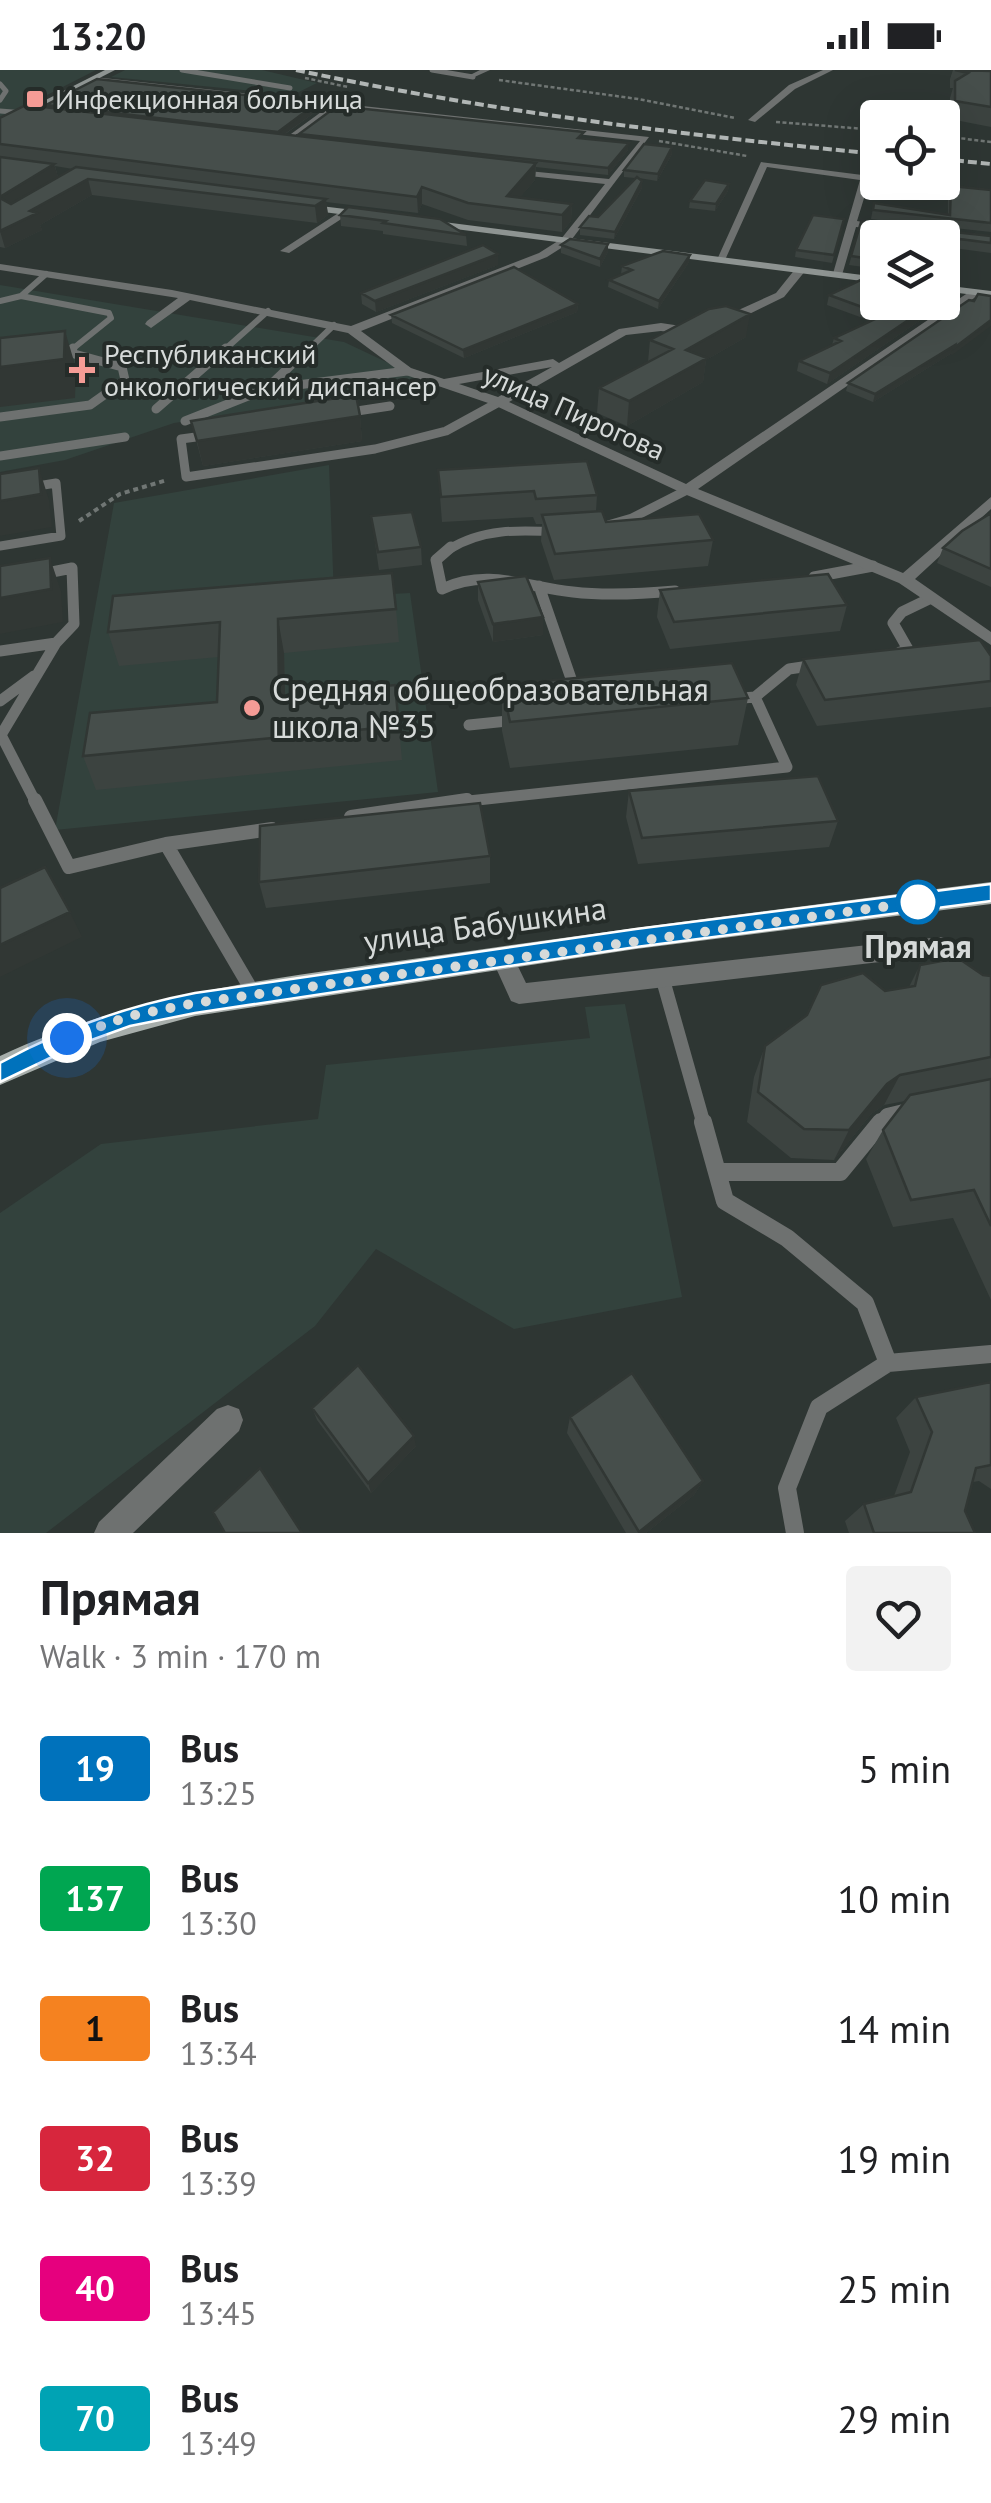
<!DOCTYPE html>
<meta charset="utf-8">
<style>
:root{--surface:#fff;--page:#f2f2f2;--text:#202124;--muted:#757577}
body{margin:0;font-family:"PT Sans",sans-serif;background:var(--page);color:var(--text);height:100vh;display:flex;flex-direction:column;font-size:38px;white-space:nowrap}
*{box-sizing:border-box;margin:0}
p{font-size:32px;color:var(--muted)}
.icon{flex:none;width:55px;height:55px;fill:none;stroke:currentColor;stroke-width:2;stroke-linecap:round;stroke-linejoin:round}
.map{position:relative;height:1463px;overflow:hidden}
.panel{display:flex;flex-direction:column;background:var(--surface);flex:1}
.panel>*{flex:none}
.badge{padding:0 20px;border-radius:8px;font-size:35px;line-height:65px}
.tools{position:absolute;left:860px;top:30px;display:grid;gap:20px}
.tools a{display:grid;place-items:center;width:100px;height:100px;border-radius:10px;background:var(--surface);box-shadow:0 10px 40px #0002;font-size:50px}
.you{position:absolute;width:50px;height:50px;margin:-25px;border:8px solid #fff;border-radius:50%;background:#1a73e8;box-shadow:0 0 0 15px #1a73e833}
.map>.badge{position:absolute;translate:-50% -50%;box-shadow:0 0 0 5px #fff}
.round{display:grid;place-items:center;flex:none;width:105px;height:105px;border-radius:10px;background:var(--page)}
.summary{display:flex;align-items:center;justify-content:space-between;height:170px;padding:0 40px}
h1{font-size:48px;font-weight:700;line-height:75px}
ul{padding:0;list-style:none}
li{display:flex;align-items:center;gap:30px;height:130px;padding:0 40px}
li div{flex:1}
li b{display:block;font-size:38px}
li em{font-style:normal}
li .badge{min-width:110px;font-weight:700;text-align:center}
.status{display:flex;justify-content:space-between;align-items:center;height:70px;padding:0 50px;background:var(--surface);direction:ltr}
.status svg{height:28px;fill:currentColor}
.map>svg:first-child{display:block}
.built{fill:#33423d}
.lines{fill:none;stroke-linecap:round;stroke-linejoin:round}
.path-far1{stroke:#707674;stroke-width:2.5;stroke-dasharray:4 2.5;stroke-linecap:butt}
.path{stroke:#707674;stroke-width:4;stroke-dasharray:5 4;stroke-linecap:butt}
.lane-far5{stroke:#6e7170;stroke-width:5}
.lane-far4{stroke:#6e7170;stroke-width:6}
.lane-far3{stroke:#6e7170;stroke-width:9}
.lane-far2{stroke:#6e7170;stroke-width:11}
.lane-far1{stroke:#6e7170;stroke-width:14}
.lane{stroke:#6e7170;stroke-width:18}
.street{fill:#6e7170;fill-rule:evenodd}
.secondary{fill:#8e9492;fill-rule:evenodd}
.primary{fill:#a7aeab;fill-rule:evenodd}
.rail{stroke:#b1b6b5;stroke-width:4;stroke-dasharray:9 4;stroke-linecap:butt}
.wall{fill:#3c4340;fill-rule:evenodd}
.shaded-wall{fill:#313734}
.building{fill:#464e4b;stroke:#313734;stroke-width:2.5}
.line{fill:#0072bc;stroke:#fff;stroke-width:2.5}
.walk{stroke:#d6dad9;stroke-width:10;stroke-dasharray:0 18}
.poi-dot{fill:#f59c96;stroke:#252c29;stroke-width:4}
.stop-dot{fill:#fff;stroke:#0072bc;stroke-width:5}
.labels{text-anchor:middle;stroke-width:8;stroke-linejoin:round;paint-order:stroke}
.far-poi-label{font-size:28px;fill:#d6dad9;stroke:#252c29;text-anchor:start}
.far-street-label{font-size:28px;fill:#d6dad9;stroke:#252c29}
.poi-label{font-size:32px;fill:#d6dad9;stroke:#252c29;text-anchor:start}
.street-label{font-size:32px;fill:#d6dad9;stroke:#252c29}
.stop-label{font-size:32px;font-weight:bold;fill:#d6dad9;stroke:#252c29}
</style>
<div class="status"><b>13:20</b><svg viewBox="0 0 49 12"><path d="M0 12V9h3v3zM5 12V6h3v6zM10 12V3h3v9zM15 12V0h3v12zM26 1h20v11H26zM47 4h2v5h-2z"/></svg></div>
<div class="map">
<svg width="991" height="1463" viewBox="0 0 991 1463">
<rect width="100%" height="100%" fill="#2e3633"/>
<path class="built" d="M0,0h96l-96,49z
M125,0h137l55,13 -24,12 -182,-18z
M0,215l344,57 89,42 -259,39 -109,37 -65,12z
M329,395l5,132 76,-4 28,199 -383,38 59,-327z
M625,934l57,293 -168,32 -138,-80 -61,77 -269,207h-46v-320l101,-69 217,-25 8,-54 264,-27 -5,-31z"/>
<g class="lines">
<path class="path-far1" d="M305,8l43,9
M499,10l139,19 97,19
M776,52l102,8
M942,66l49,6
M659,71l88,15"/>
<path class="path" d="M79,451l41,-27 47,-14"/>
<path class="lane-far5" d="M182,0l108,18
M432,0l41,7
M0,14l6,7 -6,9
M0,41l25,2"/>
<path class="lane-far4" d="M21,226l88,17 2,5 -41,33
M0,231l21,-5 25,-22
M223,281l45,-40
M307,281l27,-26"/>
<path class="lane-far3" d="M59,289l14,-11
M266,319l141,-18
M156,339l70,-61
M344,343l46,-7
M0,347l90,-12 35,-25 -3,-13 -55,-15
M185,351l81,-32 43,-41
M211,365l-30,4 5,38 189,-28 71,-18 53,-29
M0,386l125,-19
M0,422l56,-9 5,53 -61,10
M608,455l24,-7 55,-28
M448,480c34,-22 72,-20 111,-18"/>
<path class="lane-far2" d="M451,477l-15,13 6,29c45,-21 84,-2 131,3 34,4 68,2 102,-1
M814,507l59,-11
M539,516l37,107
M0,581l56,-8
M900,582l9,-1 -16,-28 9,-11 29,-14
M755,627l34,-28 27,-4
M0,631l34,-25
M469,655l48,-5
M36,733l-35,-68 55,-92 18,-19 -2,-56 -30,6
M450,733l337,-36 -32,-70 -24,2"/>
<path class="lane-far1" d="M35,730l34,67 97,-23 106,-15
M351,747l116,-17
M166,774l88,150
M663,910l41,145
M879,1055l8,-10 25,-6"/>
<path class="lane" d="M703,1052l22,79 62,37 78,65 23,60
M717,1102h123l41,-50
M795,1463l-8,-45 32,-81 69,-44 103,-9"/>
<path class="street" d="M480,0h10l-20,9v-4z
M823,0h10l-38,19 -40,33 -7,-2 41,-35z
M94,7l555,60 -80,106 -22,14 -186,74 50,37 33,11 109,-20 6,4 60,-34 42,-6 20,3 42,-9 53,-24 20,-25h8l2,2 -22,27 -53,26 -50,11 -20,-3 -35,4 -117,67 177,82 286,-194h8v4l-282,195 205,84 88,-76v12l-76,70 76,53v13l-92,-62 -217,-90 -188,-88 -91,-31 -55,-41 -158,-33 -39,28 -6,-4 2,-3 31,-23 -178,-28v-6l172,26 179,36 188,-73 22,-14 44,-55 -95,-10 -3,-5 102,10 31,-38 -303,-33 -54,39 -3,-5 48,-35 -237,-26zM552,297l-54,30 -39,-13z
M761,92l117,15 1,5h-10l-12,39 33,6 -5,3 -29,-3 -14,48 -10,2 28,-97 -93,-13 -42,93 -9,2z
M891,112h31l69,9v6z
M343,140l9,2 -63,41 -9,-2z
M940,867l8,2 3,7 -3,7 -8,2 -421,49 -8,-3 -20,-44 3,-7 8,-2 8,2 16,33z
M228,1335l11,4 4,11 -4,11 -106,102h-39l5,-11 118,-113z"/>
<path class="secondary" d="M105,0h10l-115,59v-6z
M304,134l66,8 5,3 -5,3 -70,-9z
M428,150l450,57v6l-454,-58z
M942,215l49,6v6l-49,-6z"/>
<path class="primary" d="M991,812v22l-355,45 -441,67 -95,26 -100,43v-29c142,-66 281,-78 434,-100 185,-27 371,-50 557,-74z"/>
<path class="rail" d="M296,0c192,41 386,65 582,84
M942,89l49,5"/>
</g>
<path class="wall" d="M953,0h38v57l-41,-8v-21l3,-10h-3v-9z
M317,33l1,7 -34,25 15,2v-3l285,5 44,11 -20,25 -72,-8 -1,13 -15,17 52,7 -1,17 -9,11 -94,-12 -46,-16 -4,9 -92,-11 2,13 -11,8 -225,-28 -52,30 2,5 -37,18 -5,-1v-129l46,-10v-3zM55,96l18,3 -15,8z
M672,77v7l-15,27 -18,-3 3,3v7l-28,51 -34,-4v-8l18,-10 37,-39 -11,-1v-7z
M729,114l-1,7 -13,20 -26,-3 1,-7z
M951,116l40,4v42l-120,-13 3,-16 74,12v-21z
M348,137l118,28 1,11 -84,-12v-3l-42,-5 -1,-11z
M844,149l-12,44 -37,-6 1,-7z
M861,152l130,14v17l-113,-15v31l-29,-4z
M561,175l47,7 -8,15 -39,-14z
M690,185l-1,7 -31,47 -50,-22 1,-7 12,-6 1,-8z
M498,195l-122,47 -14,-8 -1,-11z
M829,225l118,7 -120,82 -30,-13 2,-10 33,-16 2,-7 37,-17 -44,-16z
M969,230l-18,56 1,-3 -79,49 -27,-11 2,-8z
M578,234l-1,8 -113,46 -72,-35 -1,-8z
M746,267l-40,23 -3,22 -76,44 -30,-13 2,-25 49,-26 2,-22z
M360,346l2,25 -159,25 -12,-45z
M438,400l159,25 -1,16 10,11 107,18 -5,26 -154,14 -13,-39 1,-17h-6l-3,-7 -91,5z
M991,443v74l-54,-24 6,-15z
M371,446l50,31 1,18 -43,5z
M478,512l65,35v18l-50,7 -15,-42z
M660,520l187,15 -7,26 -170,18 -13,-32z
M396,539l3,33 -115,11 1,43 114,30 3,34 -306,30 -13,-34 134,-54 2,-45 -100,9 -11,-34z
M991,586v51l-174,19 -21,-41 7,-26z
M502,615l246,13 -10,47 -228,23 -8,-37z
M629,721l209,30 -9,26 -191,17 -12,-47z
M490,786v27l-224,25 -7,-26z
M920,895l71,11v102l-3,2 3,-1v221l-38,-82 -60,9 -27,-68 17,-29 22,-29 -21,4 -13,9 -37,46 -43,-2 -44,-36 7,-45 11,-31 120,-55 24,-4z
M991,1312v107l-12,-8 -6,1 -8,29 10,22h-126l-4,-12 19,-17 30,-8 16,-44 -14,-34 20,-21z
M312,1338l104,38 -45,47 -54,-73z
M570,1347l133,64 -9,14 -48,38h-20l-59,-100z"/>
<path class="shaded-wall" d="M317,33l1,7 -39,28 -1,-6z
M629,73l-1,7 -20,25v-7z
M672,77v7l-15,27 1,-7z
M536,93l-1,17 -25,29 -3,-13z
M54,94l5,16 -55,34 -4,-17z
M88,109l4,16 -52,30 2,5 -37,18 -5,-17 30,-20z
M642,111v7l-28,51 1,-7z
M729,114l-1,7 -13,20 1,-7z
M422,117v17l-4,9 -1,-16z
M326,129l2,16 -11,8 -2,-17z
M572,134l-1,17 -9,11v-17z
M608,174v8l-8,15v-8z
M498,184v11l-122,47 -1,-11z
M690,185l-1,7 -31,47 1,-8z
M950,223l-3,9 -120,82 3,-11 105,-71h7v-4z
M578,234l-1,8 -113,46 -1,-8z
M750,244l-4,23 -40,23 -3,22 -76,44 2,-25 57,-51z
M991,250v6l-40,30 1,-3 -79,49 2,-8z
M65,261l11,37 -1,30 -75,9v-40z
M360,346l2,25 -159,25 -6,-25z
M39,398l10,32 3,27 -52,9v-35z
M50,488l11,33 2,31 -63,12v-36z
M543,547v18l-50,7v-18z
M278,549l6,34 2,77 -7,-34z
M70,842l12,25 -82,40v-32z
M900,1005l-16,30 -13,9 -37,46 15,-30 38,-46z
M414,1366l2,10 -45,47 -3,-10z
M703,1411l-9,14 -48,38h-8z"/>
<path class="building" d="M955,0l36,1v36l-36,-6v-20l13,-8z
M97,9l220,24 -39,29 -232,-27z
M26,35l510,58 -29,33 65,8 -10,11 -94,-12 -46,-16 -5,10 -417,-53v-26z
M337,36l247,26 -6,6 51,5 -21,25 -309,-34z
M644,74l28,3 -14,27 -34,-4z
M0,87l54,7 -54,33z
M76,97l250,32 -11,7 -227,-27 -58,32 7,2 -37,18v-33l11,6z
M637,107l5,4 -27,51 -35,-5 9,-11 9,1z
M705,110l24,4 -13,20 -26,-3z
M951,116l40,4v33l-118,-13 1,-7 76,12z
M348,137l92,12 26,16 -83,-12 3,-2 -46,-6z
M813,145l31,4 -10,36 -38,-5z
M861,152l130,14v7l-48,-6 -1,10v-9h-64v22l-27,-4z
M570,169l38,5 -8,15 -39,-14z
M483,175l15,9 -123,47 -14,-8z
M663,181l27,4 -31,46 -50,-21 23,-10 -10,-4z
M514,197l64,37 -115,46 -72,-35z
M869,206h9v26h57l-105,71 -31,-12 42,-20 -7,-3 50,-23 -55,-20z
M978,224l13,2v24l-37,28 1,-3 -80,49 -27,-11 121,-83 5,1z
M726,236l24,8 -64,36 21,8 -78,43 -30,-13 74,-39 -23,-9 59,-31z
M65,261l-1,28 -64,8v-29z
M356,325l4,21 -163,25 -6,-20z
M587,391l10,34 -61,4 -2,-8 -93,6 -3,-27z
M39,398l2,26 -41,7v-27z
M602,441l4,11 93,-8 14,26 -158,14 -13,-39z
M412,442l9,35 -43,5 -7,-36z
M991,443v56l-48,-21 19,-17z
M50,488l1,31 -51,9v-32z
M392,503l4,36 -118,10 1,77 116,-11 4,41 -316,30 7,-43 127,-11 3,-80 -112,10 5,-36z
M828,504l19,31 -173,17 -14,-32z
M526,506l17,41 -50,7 -15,-42z
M980,570l11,16v25l-166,19 -22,-41z
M732,593l16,35 -238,24 -8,-37z
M818,706l20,45 -196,17 -13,-47z
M480,733l10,53 -231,26 1,-56z
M45,797l25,45 -70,33v-57z
M958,888l25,17 8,1v81l-91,18 -13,9 -38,46 -45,-1 -46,-37 7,-46 42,-31 14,-30 42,-12 22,18 30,-5 5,-21z
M991,1009v147l-17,-36 -63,10 -28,-70 27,-35z
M358,1295l56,71 -46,47 -56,-75z
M632,1303l71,108 -64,51 -69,-115z
M991,1312v83l-15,3 -11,43 10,22h-101l-10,-29 47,-12 21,-60 -16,-35z
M260,1398l42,65h-77l-12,-21z"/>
<path class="line" d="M991,814v17l-355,46 -441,66 -65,13 -55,20 -75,36v-19c58,-32 122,-56 195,-70l441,-64z"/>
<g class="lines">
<path class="walk" d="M67,968l63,-22 65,-13 723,-101"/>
</g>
<g class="poi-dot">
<rect x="25" y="19" width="20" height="20" rx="5"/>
<path d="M77 285h10v10h10v10h-10v10h-10v-10h-10v-10h10z"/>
<circle cx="252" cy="638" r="10"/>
</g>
<circle class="stop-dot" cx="918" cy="832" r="20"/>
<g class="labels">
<g class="far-poi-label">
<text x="55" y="39">Инфекционная больница</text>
<text x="104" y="294">Республиканский<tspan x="104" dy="32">онкологический диспансер</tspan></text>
</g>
<g class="far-street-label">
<text transform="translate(574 342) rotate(24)" y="10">улица Пирогова</text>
</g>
<g class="poi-label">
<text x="272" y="631">Средняя общеобразовательная<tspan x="272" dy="37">школа №35</tspan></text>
</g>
<g class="street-label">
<text transform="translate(485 855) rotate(-8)" y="11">улица Бабушкина</text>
</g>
<g class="stop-label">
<text x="918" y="888">Прямая</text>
</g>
</g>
</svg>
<div class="tools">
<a><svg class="icon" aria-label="locate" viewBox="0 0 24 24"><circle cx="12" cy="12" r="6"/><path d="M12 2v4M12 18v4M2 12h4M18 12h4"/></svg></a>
<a><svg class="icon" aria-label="layers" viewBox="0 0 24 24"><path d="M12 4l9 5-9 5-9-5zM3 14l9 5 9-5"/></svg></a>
</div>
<div class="you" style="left:67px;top:968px"></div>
</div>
<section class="panel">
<div class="summary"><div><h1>Прямая</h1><p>Walk · 3 min · 170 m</p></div><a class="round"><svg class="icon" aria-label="heart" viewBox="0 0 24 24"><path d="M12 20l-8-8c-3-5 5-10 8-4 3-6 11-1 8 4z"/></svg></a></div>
<ul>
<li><span class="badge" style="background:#0072bc;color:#fff">19</span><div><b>Bus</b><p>13:25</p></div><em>5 min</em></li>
<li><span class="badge" style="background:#00a651;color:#fff">137</span><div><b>Bus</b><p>13:30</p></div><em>10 min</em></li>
<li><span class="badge" style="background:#f58220;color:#111">1</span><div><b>Bus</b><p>13:34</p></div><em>14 min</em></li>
<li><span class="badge" style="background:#d7263d;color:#fff">32</span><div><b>Bus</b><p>13:39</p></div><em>19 min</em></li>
<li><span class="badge" style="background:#e6007e;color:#fff">40</span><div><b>Bus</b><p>13:45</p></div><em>25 min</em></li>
<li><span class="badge" style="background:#00a3b4;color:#fff">70</span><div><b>Bus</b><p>13:49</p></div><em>29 min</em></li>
</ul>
</section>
